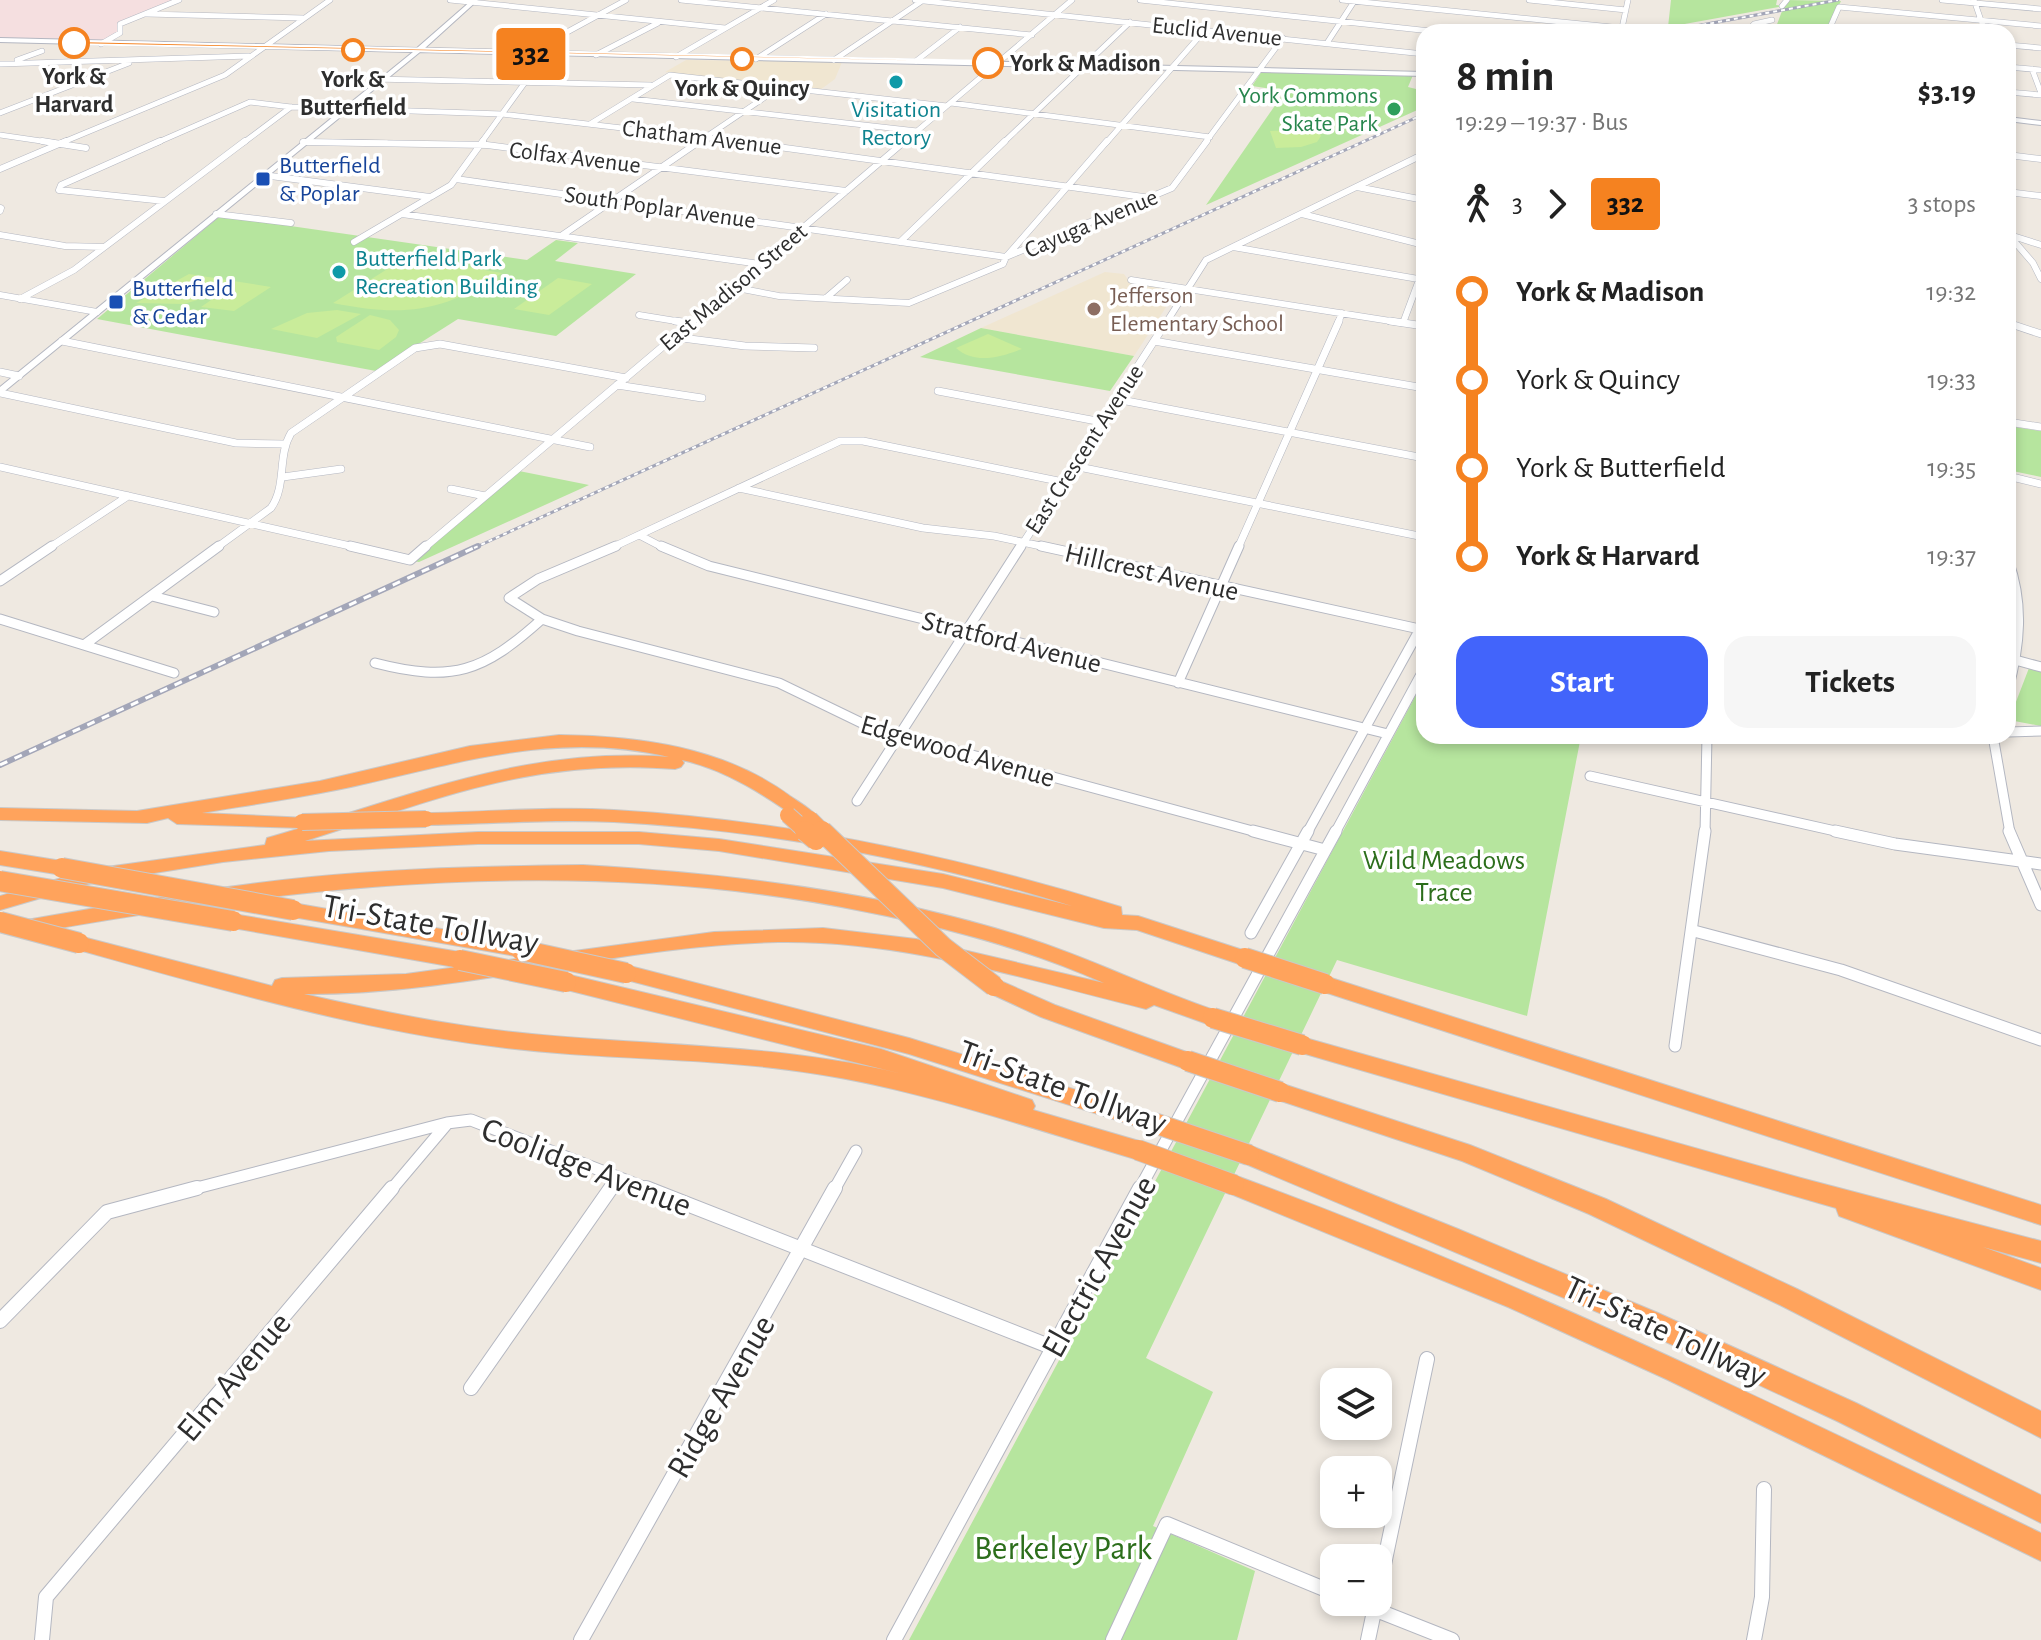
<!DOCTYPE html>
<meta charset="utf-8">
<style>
:root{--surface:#fff;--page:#f6f6f6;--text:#222;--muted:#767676;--accent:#4264fb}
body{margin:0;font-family:"Alegreya Sans",sans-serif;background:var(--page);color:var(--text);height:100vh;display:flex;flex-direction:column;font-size:30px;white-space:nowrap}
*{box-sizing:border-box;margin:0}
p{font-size:26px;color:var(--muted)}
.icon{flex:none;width:44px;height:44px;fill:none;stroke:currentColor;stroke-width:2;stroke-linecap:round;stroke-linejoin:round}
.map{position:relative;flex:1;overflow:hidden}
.panel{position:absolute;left:1416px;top:24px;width:600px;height:720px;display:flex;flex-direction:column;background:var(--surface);border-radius:24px;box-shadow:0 4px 12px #0003}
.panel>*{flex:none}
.badge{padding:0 16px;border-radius:6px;font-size:28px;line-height:52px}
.buttons{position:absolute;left:1320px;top:1368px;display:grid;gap:16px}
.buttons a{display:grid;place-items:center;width:72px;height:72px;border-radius:16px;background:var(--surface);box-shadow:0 4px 12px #0003;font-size:40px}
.map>.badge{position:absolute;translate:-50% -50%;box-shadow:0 0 0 4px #fff}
.legs{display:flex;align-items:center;gap:12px;height:88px;padding:0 40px;font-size:26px}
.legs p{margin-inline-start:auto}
.overview{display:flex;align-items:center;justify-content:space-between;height:136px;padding:0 40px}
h1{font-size:44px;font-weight:700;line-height:60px}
.cta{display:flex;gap:16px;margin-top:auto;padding:16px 40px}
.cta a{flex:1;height:92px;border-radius:24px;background:var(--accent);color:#fff;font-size:32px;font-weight:700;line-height:92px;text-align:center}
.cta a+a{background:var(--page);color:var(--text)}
ul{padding:0 40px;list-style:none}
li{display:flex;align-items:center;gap:28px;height:88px;font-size:30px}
li i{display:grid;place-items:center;width:12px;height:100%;margin:0 10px;background:currentColor}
li i::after{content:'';width:20px;height:20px;margin:-10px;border:6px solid;border-radius:50%;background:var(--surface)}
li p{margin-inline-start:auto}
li:first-child i{background:linear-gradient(#0000 50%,currentColor 0)}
li:last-child i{background:linear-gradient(currentColor 50%,#0000 0)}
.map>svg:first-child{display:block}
.education{fill:#f0e6d1}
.medical{fill:#f5dfe0}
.green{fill:#b6e59e}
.pitch{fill:#c9ec9a}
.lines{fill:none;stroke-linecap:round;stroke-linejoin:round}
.minor-far5-casing{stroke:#b4b7c1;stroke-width:6}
.minor-far4-casing{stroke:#b4b7c1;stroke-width:7}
.minor-far3-casing{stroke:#b4b7c1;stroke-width:8}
.minor-far2-casing{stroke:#b4b7c1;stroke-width:11}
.minor-far1-casing{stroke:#b4b7c1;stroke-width:13}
.minor-casing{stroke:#b4b7c1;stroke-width:16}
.secondary-casing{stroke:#b4b7c1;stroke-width:2}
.motorway-casing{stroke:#c9c9c9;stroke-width:2}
.minor-far5{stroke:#fff;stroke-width:5}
.minor-far4{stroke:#fff;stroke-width:6}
.minor-far3{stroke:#fff;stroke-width:7}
.minor-far2{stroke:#fff;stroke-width:9}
.minor-far1{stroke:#fff;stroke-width:11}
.minor{stroke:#fff;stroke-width:14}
.secondary{fill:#fff;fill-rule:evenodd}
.motorway{fill:#ffa35c;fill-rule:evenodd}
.rail-far1-casing{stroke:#a3a6b8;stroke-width:3}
.rail-casing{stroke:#a3a6b8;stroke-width:6}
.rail-far1{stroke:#fff;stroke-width:2;stroke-dasharray:4;stroke-linecap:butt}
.rail{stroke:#fff;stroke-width:3;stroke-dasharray:8;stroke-linecap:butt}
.motorway-bridge-far1-casing{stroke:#c9c9c9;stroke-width:18;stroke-linecap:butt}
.motorway-bridge-casing{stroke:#c9c9c9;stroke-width:22;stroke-linecap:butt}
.motorway-bridge-far1{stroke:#ffa35c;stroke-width:16}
.motorway-bridge{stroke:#ffa35c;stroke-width:20}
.line-1{fill:#f58220;stroke:#fff;stroke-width:2}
.stop-1-dot{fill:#fff;stroke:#f58220;stroke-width:4}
.culture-dot{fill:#0f9aa8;stroke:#fff;stroke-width:3}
.leisure-dot{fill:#2e9e5b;stroke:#fff;stroke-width:3}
.transit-dot{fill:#1a4fb4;stroke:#fff;stroke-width:3}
.education-dot{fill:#8d6e63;stroke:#fff;stroke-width:3}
.labels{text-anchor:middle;stroke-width:7;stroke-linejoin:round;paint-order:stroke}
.far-street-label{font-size:24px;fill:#2e2e2e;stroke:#fff}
.far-stop-label{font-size:24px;font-weight:bold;fill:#2e2e2e;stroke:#fff}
.far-leisure-label{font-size:24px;fill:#27864d;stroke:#fff;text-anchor:end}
.far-culture-label{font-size:24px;fill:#0d838f;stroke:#fff}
.far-transit-label{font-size:24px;fill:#164399;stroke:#fff;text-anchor:start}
.far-education-label{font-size:24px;fill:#785e54;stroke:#fff;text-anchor:start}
.street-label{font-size:28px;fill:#2e2e2e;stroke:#fff}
.park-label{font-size:28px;fill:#2c6e1b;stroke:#fff}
.near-street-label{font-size:34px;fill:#2e2e2e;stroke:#fff}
.near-park-label{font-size:34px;fill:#2c6e1b;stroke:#fff}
</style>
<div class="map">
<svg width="2041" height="1640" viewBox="0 0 2041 1640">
<rect width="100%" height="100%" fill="#efe9e1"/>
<path class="education" d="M686,60l156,2 -7,17 -15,11 -155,-18z
M1105,272l19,2 5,7 49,8 -44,67 -153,-28z"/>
<path class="medical" d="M0,0h182l-49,18 -9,5 -3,12 -12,7 -109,-4z"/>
<path class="green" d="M1671,0h106l-1,5 8,1 2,-6 55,1 -15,31h-52l10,-26 -116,21z
M1262,71l151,4 -5,12 16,4v16l-218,98 79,-114 -33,-5z
M220,216l307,44 29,-20 22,3 -23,18 81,13 -80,62 -98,-17 -82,52 -279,-52z
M981,328l153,28 -24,35 -190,-34z
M2008,426l33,5v46l-33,-7z
M519,471l70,14 -170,77 -7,-1z
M2029,668l12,3v55l-32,-6z
M1424,680v56h157l-54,280 -190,-56 -191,398 67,34 -60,134 102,45 -18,69h-328z"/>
<path class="pitch" d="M1318,129l3,7 -4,6 -16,5 -25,1 -6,-17z
M420,259l82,14c-59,40 -100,44 -169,30l64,-40z
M189,274l82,13 -37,24 -33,-4 20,-14 -37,11 -48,-1z
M558,278l34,6 -43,31 -35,-6z
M337,310l24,4 -44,24 -46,-9 36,-16z
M370,315l20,5 9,10 -3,7 -17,13 -42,-8 -1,-5z
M988,334l34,15c-21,8 -47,16 -66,-1z"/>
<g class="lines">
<defs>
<path id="minor-far5" d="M450,0l275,28
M681,0l351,35
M915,0l509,54
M1140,0l300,32
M1342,0l280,28
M1529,0l97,10
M1628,0l-6,28 6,4
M1942,0l99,9
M1974,0l11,32
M1782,6l5,-6
M147,14l156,4
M1830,28l44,4
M1688,32l59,-1 7,-7 18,-4
M1828,32l11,-25 202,19
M1327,43l28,-43
M101,44l19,-11v-9l59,-24
M2008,45l33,3
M596,55l62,-32
M676,57l98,-57
M756,59l70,-45
M17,60l25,-9
M834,60l88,-59
M916,61l44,-34
M0,64l249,-8
M2008,67l33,3
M2032,69l9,24
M373,79l278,6
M2008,92l33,3
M633,99l284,32
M951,103l259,34
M0,113l129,-50
M590,124l80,-49 277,31
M0,135l55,8
M303,142l84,1
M61,143l164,-68 105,-75
M156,143l94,-41 41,5 211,7 249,29
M243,143l48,-36
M481,143l77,-106 68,-37
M697,143l83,-56
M903,143l169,-143
M1003,143l127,-121
M1106,143l99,-113
M1205,143l78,-105"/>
<path id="minor-far4" d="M42,141l44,7
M734,141l417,57
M303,142l184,3 359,46
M2008,155l33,4
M0,169l66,-28
M263,175l167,22
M456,179l550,78 101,-116
M1357,187l67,13
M59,190l2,-5 99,-44
M59,190l105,11
M2008,192l33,4
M0,211l1,-3
M216,214l75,9
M402,214l358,50
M1302,214l122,31
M2008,234l25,29 8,16
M0,235l65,11 39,1
M561,236l139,-95
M2013,236l28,9
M354,242l97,-57 32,-44
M900,242l105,-101
M1233,247l191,33
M1131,280l272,43
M732,287l47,9 130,7 94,-39 3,-7 166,-69 35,-47
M0,295l97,17
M826,298l21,-18
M20,299l54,-29 171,-129
M639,315l49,8
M691,323l214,-182
M1166,323l40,-63 218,-106
M1338,323l4,-10
M1403,323l16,-43"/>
<path id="minor-far3" d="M675,321l15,2
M1390,321l34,5
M2008,323l33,11
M674,337l71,9 69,2
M62,341l528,106
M1154,341l270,47
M0,372l19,4
M617,385l85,13
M938,391l164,31
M0,393l236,50 47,1
M1116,399l308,59
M2008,422l33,5
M1074,466l350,71
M0,467l359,81
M2008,476l33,8
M283,477l58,-8
M739,488l184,40 71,8 56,12
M451,489l34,7
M641,536l23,12
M49,548l79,-52
M216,548l55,-40c16,-23 6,-51 20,-75l124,-85 25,-4 186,34
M424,548l269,-227
M611,548l229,-107h23l200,41
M1020,548l147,-227
M1238,548l101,-227"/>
<path id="minor-far2" d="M350,546l60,14 16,-14
M616,546l-78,33 -29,19 33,21 36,12 201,52 93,45 388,105
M661,546l48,20 679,168
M1041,546l383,84
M2008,560c16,44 12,85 0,130
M0,581l52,-35
M152,596l62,16
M0,619l174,54
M84,645l135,-99
M2008,658l33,9
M375,663c78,20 108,9 167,-44
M1178,683l61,-137
M2008,732l33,-1
M1993,736l17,97
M1590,776l254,57
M857,801l164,-255
M1307,833l113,-204
M1335,833l89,-164
M1705,833l2,-97"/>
<path id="minor-far1" d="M1253,831l72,19
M1835,831l60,13 146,20
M2009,831l32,74
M1694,931l147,39 200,70
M1251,933l57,-102
M1675,1046l30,-215
M189,1190l258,-67 24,-3 180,70
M391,1190l55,-65
M610,1190l8,-11
M834,1190l22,-39
M1139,1190l197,-359"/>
<path id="minor" d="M646,1188l408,160
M0,1321l107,-109 90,-24
M471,1388l140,-200
M1378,1593l49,-234
M1356,1602l96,38
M42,1640l4,-43 346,-409
M581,1640l254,-452
M894,1640l246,-452
M1113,1640l54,-116 167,69
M1368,1640l8,-38
M1754,1640l8,-43 2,-108"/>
<path id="secondary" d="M472,0h6l-53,48 999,24v4l-1004,-24 -420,343v-8l413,-335 -413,-10v-4l417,10z
M2008,117l33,4v4l-33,-4z"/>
<path id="motorway" d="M559,735c80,1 165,12 231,61 10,7 22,13 29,23l-9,6 -6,-2c-38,-27 -77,-53 -122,-63l2,3 -3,4 -6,2c-143,-11 -237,30 -370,72l173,-9h161l80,7 224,35 129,32c-146,-46 -305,-76 -458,-84 -62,-3 -126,2 -188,3l-9,-6 9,-6c62,-1 126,-7 188,-3 173,10 342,46 507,97l1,8 16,1 114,37 3,5 -3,5 -7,3 -108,-36 -33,-2 -161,-40 -224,-37 -80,-7h-161l-149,7 -106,11 -131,21 -92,27v-14l92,-27 173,-24 2,-7c136,-39 256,-92 402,-81 -115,-27 -212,7 -323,31 -48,10 -96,17 -144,25l106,5 3,4 -9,6 -125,-4 -9,-6 -21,5 -147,-3v-12l137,3 183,-30 150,-35z
M0,851l62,10 7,2 2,5 -2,5 -7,2 -62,-10z
M583,865c149,9 295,26 438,71 68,21 132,54 199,76l3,6 -3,6 -7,2 -59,-21 -8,4c-121,-30 -242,-69 -368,-67 -159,3 -314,53 -474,52 75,17 151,33 228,40 124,12 248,10 370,40l-343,-86 -3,-6 3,-6 7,-2 315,75 151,51 3,6 -2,4 113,33 3,7 -3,7 -8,3c-106,-31 -212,-69 -321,-86 -108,-18 -218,-13 -326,-28 -140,-18 -276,-58 -412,-96l-7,-2 -3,-5 3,-5 7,-2 193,50 3,-6 7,-2 124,-4 308,-42 109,-4 93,11 188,44c-76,-34 -156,-55 -237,-71 -282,-58 -566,-28 -846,23l-7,-2 -3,-5 3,-5 7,-2c112,-20 224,-40 337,-48 75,-6 150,-7 225,-8z
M293,903l228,40 7,2 3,5 -3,5 -7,2 -228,-40 -7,-2 -3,-5 3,-5z
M233,914l227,38 7,3 3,5 -3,5 -7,3 -227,-40 -7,-2 -3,-5 3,-5z
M626,965l283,73 245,76 8,2 3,7 -3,7 -8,2 -245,-78 -290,-76 -3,-5 3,-5z
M1325,976l716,229v20l-723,-235 -3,-6 3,-6z
M994,978l61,27 140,50 4,6 -4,6 -7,3 -147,-53 -54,-25 -3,-6 3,-6z
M1302,1037l499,141 240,63v22l-58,-16 58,21v22l-202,-74 -3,-8 -541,-157 -3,-6 3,-6z
M1280,1083l190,62 136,54 191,90 244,122v27l-261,-133 -191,-91 -127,-53 -190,-63 -3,-6 3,-6z
M1249,1145l209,84 200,84 198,90 185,92v28l-204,-102 -197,-91 -399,-168 -3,-7 3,-7z
M1234,1175c277,101 542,230 807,358v28l-375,-182 -158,-72 -282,-115 -3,-7 3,-7z"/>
</defs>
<use href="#minor-far5" class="minor-far5-casing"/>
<use href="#minor-far4" class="minor-far4-casing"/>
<use href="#minor-far3" class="minor-far3-casing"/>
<use href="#minor-far2" class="minor-far2-casing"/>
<use href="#minor-far1" class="minor-far1-casing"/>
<use href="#minor" class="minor-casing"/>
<use href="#secondary" class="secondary-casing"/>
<use href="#motorway" class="motorway-casing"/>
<use href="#minor-far5" class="minor-far5"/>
<use href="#minor-far4" class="minor-far4"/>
<use href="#minor-far3" class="minor-far3"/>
<use href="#minor-far2" class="minor-far2"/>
<use href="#minor-far1" class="minor-far1"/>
<use href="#minor" class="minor"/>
<use href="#secondary" class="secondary"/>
<use href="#motorway" class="motorway"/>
<defs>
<path id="rail-far1" d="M1663,32l175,-32
M474,548l950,-434"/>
<path id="rail" d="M0,765l478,-219"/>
</defs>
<use href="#rail-far1" class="rail-far1-casing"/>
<use href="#rail" class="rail-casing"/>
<use href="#rail-far1" class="rail-far1"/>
<use href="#rail" class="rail"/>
<defs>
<path id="motorway-bridge-far1" d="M788,815l20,18
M810,819l14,14
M302,822l124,-3"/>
<path id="motorway-bridge" d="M805,831l11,9
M822,831l121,116 51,39
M62,868l231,42
M0,881l233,40
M0,922l79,21
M521,950l105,23
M1245,958l80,26
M460,960l106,22
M1213,1018l89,27
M1188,1061l92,31
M1154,1123l95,32
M1138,1150l96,35"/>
</defs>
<use href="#motorway-bridge-far1" class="motorway-bridge-far1-casing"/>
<use href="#motorway-bridge" class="motorway-bridge-casing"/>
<use href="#motorway-bridge-far1" class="motorway-bridge-far1"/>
<use href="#motorway-bridge" class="motorway-bridge"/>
</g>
<path class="line-1" d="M74,41l914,20 4,2 -921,-19z"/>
<g class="stop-1-dot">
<circle cx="74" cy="43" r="14"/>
<circle cx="353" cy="50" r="10"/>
<circle cx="742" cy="59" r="10"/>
<circle cx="988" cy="63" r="14"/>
</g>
<g class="culture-dot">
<circle cx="896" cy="82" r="8"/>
<circle cx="339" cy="272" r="8"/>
</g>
<circle class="leisure-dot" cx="1394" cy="109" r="8"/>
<g class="transit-dot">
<rect x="255" y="171" width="16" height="16" rx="4"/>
<rect x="108" y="294" width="16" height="16" rx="4"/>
</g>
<circle class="education-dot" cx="1094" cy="309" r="8"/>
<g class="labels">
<g class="far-street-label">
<text transform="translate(1217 31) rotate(6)" y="8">Euclid Avenue</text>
<text transform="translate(702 137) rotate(7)" y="8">Chatham Avenue</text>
<text transform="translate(575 157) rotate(7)" y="8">Colfax Avenue</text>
<text transform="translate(660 207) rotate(8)" y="8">South Poplar Avenue</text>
<text transform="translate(1091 223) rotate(-23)" y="8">Cayuga Avenue</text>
<text transform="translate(733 287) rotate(-40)" y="8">East Madison Street</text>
<text transform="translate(1084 449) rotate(-57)" y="8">East Crescent Avenue</text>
</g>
<g class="far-stop-label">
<text x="1010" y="71" text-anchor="start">York &amp; Madison</text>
<text x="74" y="84">York &amp;<tspan x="74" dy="28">Harvard</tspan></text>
<text x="353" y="87">York &amp;<tspan x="353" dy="28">Butterfield</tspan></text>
<text x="742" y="96">York &amp; Quincy</text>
</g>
<g class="far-leisure-label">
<text x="1378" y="103">York Commons<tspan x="1378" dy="28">Skate Park</tspan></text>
</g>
<g class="far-culture-label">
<text x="896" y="117">Visitation<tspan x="896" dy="28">Rectory</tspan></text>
<text x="355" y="266" text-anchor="start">Butterfield Park<tspan x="355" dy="28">Recreation Building</tspan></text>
</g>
<g class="far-transit-label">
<text x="279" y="173">Butterfield<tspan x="279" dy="28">&amp; Poplar</tspan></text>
<text x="132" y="296">Butterfield<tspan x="132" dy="28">&amp; Cedar</tspan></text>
</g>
<g class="far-education-label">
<text x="1110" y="303">Jefferson<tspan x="1110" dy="28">Elementary School</tspan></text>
</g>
<g class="street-label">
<text transform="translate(1152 571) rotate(13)" y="10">Hillcrest Avenue</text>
<text transform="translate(1012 641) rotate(14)" y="10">Stratford Avenue</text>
<text transform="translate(958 750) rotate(16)" y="10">Edgewood Avenue</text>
</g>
<g class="park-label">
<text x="1444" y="869">Wild Meadows<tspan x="1444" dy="32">Trace</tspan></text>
</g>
<g class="near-street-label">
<text transform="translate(431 923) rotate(10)" y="12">Tri-State Tollway</text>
<text transform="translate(1063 1086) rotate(20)" y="12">Tri-State Tollway</text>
<text transform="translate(587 1166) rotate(21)" y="12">Coolidge Avenue</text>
<text transform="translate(1098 1266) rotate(-61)" y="12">Electric Avenue</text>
<text transform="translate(1666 1330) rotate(25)" y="12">Tri-State Tollway</text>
<text transform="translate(233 1376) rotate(-50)" y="12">Elm Avenue</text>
<text transform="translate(720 1396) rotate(-60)" y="12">Ridge Avenue</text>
</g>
<g class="near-park-label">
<text x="1063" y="1559">Berkeley Park</text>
</g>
</g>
</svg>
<div class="buttons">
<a><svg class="icon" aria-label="layers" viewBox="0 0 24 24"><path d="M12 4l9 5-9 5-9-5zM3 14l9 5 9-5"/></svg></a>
<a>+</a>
<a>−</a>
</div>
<b class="badge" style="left:531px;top:54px;background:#f58220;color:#111">332</b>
<section class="panel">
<div class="overview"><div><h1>8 min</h1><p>19:29 – 19:37 · Bus</p></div><b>$3.19</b></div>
<div class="legs"><svg class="icon" aria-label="walk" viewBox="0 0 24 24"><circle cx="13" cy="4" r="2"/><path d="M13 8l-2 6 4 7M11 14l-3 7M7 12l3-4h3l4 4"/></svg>3<svg class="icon" aria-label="forward" viewBox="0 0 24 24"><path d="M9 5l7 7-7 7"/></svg><b class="badge" style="background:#f58220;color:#111">332</b><p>3 stops</p></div>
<ul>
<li><i style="color:#f58220"></i><b>York &amp; Madison</b><p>19:32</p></li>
<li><i style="color:#f58220"></i><span>York &amp; Quincy</span><p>19:33</p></li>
<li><i style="color:#f58220"></i><span>York &amp; Butterfield</span><p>19:35</p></li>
<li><i style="color:#f58220"></i><b>York &amp; Harvard</b><p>19:37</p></li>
</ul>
<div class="cta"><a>Start</a><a>Tickets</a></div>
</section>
</div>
